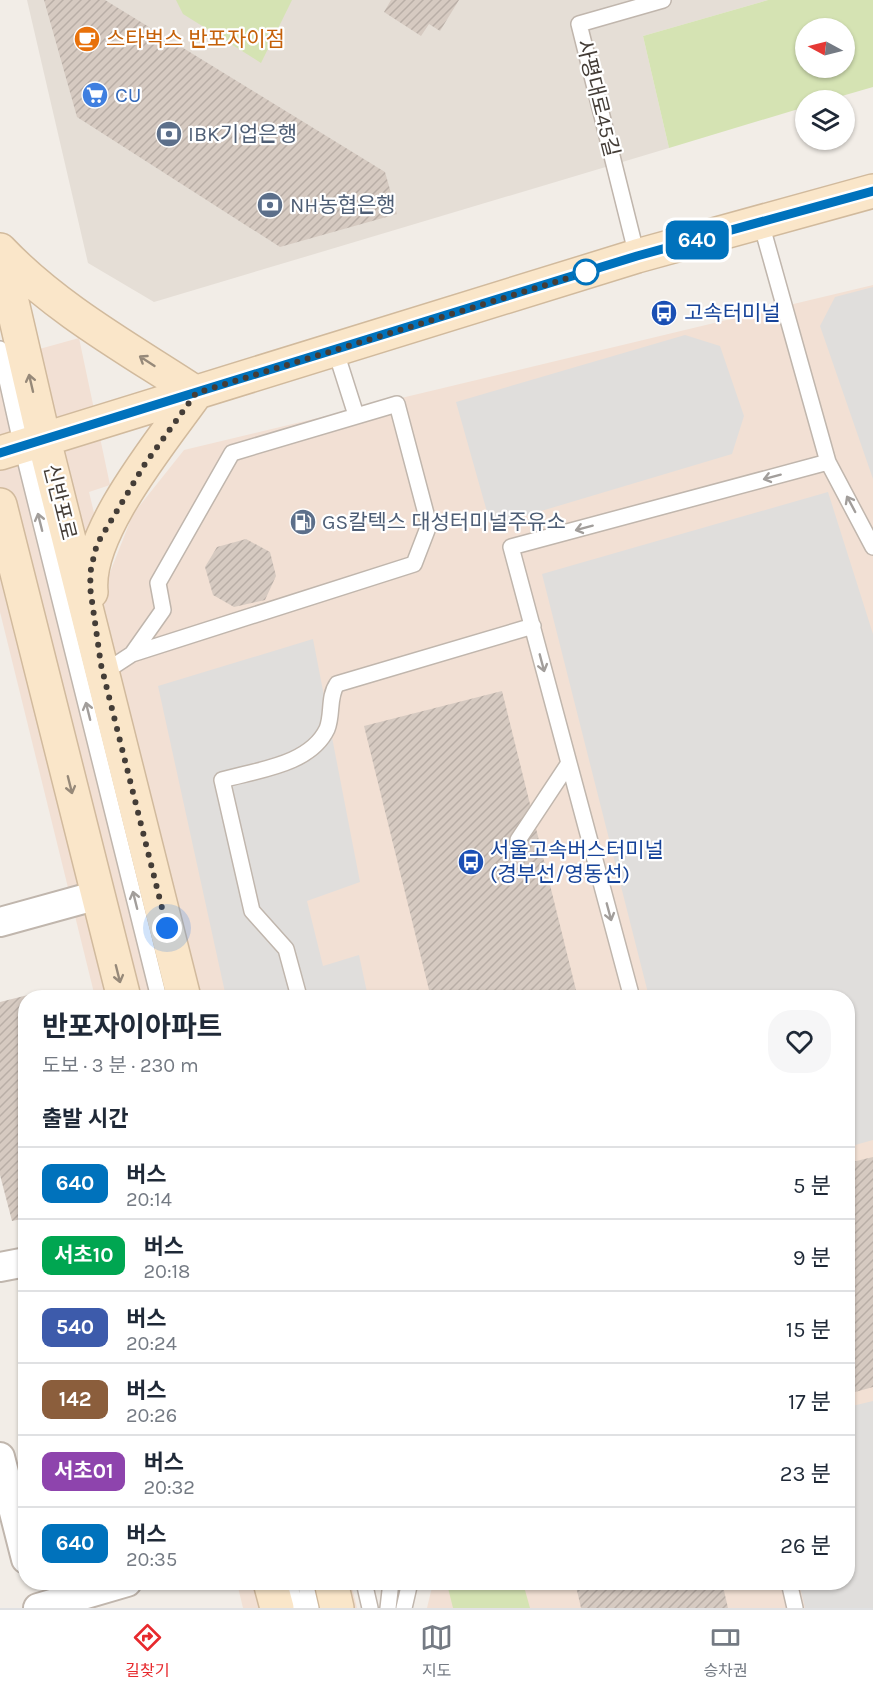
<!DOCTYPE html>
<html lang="ko">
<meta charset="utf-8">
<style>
:root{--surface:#fff;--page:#f6f6f7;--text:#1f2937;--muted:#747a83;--line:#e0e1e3;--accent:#e7292d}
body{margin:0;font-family:Karla,"Noto Sans KR",sans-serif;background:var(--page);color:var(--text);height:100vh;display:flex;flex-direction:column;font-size:22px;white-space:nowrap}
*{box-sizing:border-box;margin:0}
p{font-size:20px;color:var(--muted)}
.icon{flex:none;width:33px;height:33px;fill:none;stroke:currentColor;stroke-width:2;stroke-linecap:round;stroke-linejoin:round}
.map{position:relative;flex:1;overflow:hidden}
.panel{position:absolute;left:18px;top:990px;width:837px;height:600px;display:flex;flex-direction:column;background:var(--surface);border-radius:24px;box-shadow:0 2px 4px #0004}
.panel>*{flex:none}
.badge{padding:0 12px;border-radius:9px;font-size:21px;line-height:39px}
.needle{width:39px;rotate:277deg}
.tools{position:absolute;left:795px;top:18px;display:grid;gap:12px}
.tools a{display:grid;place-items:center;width:60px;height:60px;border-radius:50%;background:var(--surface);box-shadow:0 2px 4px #0004;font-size:30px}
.you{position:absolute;width:30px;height:30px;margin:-15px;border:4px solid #fff;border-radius:50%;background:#1a73e8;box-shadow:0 0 0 9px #1a73e833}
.map>.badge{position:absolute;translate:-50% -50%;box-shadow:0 0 0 3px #fff}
h2{padding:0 24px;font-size:22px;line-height:54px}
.round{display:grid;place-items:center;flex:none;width:63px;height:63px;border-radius:24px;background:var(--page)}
.overview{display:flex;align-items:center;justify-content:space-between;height:102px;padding:0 24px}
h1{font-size:28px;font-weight:700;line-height:45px}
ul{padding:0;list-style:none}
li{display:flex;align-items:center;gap:18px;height:72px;padding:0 24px;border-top:2px solid var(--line)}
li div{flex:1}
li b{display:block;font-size:22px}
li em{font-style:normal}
li .badge{min-width:66px;font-weight:700;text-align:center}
.menu{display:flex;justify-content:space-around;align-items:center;height:84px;border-top:2px solid var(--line);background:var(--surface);font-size:16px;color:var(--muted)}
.menu a{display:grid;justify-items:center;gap:3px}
.menu .current{color:var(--accent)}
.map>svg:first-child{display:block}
.residential{fill:#e5ded6}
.commercial{fill:#f2e0d4}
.green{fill:#d5e3b3;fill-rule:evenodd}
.parking{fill:#e0dedc}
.building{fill:url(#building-hatch)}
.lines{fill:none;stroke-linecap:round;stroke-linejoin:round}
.service-casing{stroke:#c0b6ad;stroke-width:18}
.minor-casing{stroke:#c0b6ad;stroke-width:32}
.secondary-casing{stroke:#d1ba9d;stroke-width:36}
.service{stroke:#fff;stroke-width:15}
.minor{stroke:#fff;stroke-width:28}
.secondary{stroke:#fae6c9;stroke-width:33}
.oneway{stroke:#968979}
.oneway2{stroke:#a29e9b}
.line-casing{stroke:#fff;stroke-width:14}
.line{stroke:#0072bc;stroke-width:9}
.walk{stroke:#443d37;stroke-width:6;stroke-dasharray:0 10.8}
.stop-dot{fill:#fff;stroke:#0072bc;stroke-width:3}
.labels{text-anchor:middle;stroke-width:4.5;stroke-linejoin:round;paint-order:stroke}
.food-label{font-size:21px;fill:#c56008;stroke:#fff;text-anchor:start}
.shop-label{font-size:21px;fill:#366cbe;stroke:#fff;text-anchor:start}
.street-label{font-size:21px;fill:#443d37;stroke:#fff}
.service-label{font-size:21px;fill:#4e5e75;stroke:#fff;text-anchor:start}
.transit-label{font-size:21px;fill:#164399;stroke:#fff;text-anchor:start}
</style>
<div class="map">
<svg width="873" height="1608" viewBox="0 0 873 1608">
<defs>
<pattern id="building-hatch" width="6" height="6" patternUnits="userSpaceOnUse" patternTransform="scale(1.5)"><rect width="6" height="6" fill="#d6cac1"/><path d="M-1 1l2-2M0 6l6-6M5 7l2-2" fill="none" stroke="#b9aea6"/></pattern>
</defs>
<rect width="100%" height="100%" fill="#f2ede7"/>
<path class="residential" d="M27,0h741l-125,36 26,112 -515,154 -66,-39z"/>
<path class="commercial" d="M873,285v1323h-446l6,-25 415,-1v-584l-753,-1 -95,-385v-252l79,-22 31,147 -21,7 20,83 24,-61 51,-64z
M237,1583h114l6,25h-114z"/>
<path class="green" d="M176,0h116l-31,63 -78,-49z
M768,0h105v87l-45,13h-22l-1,7 -136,41 -26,-112zM844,28v40h-38v-40z
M523,1583l7,25h-77l-6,-24z"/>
<path class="parking" d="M873,287v192l-53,-153 15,-29z
M685,335l35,11 24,70 -12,38 -241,72 -35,-124z
M828,492l45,142v506l-25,7v-149l-199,-1 -107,-423z
M313,639l47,243 -53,19 16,65 36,-11 9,42h-142l-68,-311z
M873,1401v207h-68l-6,-25 49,-1v-175z"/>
<path class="building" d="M44,0h61l280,172 12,42 -117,33 -203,-130z
M391,0h68l-19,31 -11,-7 -8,12 -37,-24z
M246,539l24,13 6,24 -11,24 -31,7 -21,-12 -8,-28 12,-20z
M502,691l76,307h-147l-67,-272z
M28,995l1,3h-3v220l-14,3 -12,-46v-173z
M873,1157v230l-25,7v-231z
M575,1582h147l6,26h-147z"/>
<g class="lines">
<defs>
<path id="service" d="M761,223l67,239 45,85
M637,256l-58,-232 84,-24
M0,349l22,98 137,551
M335,349l21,66
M397,404l32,121 -15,39 -282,90 31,-44 -5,-27 74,-130z
M103,673l29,-19
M518,840l51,-77
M298,993l-12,-44 -34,-38 -30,-131c35,-10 88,-15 105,-51 6,-15 1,-32 10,-45l196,-58
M632,998l-121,-451 317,-85
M288,1582l9,26
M305,1582l6,26
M364,1582l6,26
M789,1582l6,26
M388,1608l3,-26
M404,1608l6,-26"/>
<path id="minor" d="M0,922l98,-27
M0,1267l26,-5
M0,1457l26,102
M38,1608l89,-26"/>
<path id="secondary" d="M0,250l44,190 140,558
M0,250c56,59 129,99 196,143
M0,453l637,-197 236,-65
M0,505l124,493
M91,592c-6,-59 71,-151 105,-199
M270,1582l7,26
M331,1582l6,26"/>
</defs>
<use href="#service" class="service-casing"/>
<use href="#minor" class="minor-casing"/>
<use href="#secondary" class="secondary-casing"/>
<use href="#service" class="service"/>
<use href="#minor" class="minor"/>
<use href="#secondary" class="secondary"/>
</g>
<defs><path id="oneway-shaft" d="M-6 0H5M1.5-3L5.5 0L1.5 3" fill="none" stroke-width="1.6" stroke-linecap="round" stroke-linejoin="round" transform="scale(1.5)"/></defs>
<g class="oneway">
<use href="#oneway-shaft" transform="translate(147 361) rotate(-147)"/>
<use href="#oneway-shaft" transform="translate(31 383) rotate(-103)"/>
<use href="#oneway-shaft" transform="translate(70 785) rotate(76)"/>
<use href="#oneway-shaft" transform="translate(118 974) rotate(76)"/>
</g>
<g class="oneway2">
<use href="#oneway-shaft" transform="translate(772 477) rotate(165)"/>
<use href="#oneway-shaft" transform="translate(851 504) rotate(-118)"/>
<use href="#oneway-shaft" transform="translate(40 522) rotate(-104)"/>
<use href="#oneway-shaft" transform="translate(584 528) rotate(165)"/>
<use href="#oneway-shaft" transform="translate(542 663) rotate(75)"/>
<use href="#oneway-shaft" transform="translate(88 711) rotate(-104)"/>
<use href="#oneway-shaft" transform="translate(135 900) rotate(-104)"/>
<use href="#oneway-shaft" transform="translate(609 912) rotate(75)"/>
</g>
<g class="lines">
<defs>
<path id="line" d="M0,453l637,-197 236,-65"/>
</defs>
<use href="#line" class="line-casing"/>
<use href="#line" class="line"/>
<path class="walk" d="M167,928l-66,-263 -11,-78 1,-19 6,-24 48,-80 51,-71 398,-123 -8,2"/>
</g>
<defs>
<symbol id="cafe-disc" viewBox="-11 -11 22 22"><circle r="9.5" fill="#e8710a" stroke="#fff"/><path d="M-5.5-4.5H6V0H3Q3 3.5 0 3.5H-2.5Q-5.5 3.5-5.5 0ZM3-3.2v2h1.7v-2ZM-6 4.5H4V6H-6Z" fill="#fff"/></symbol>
<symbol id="supermarket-disc" viewBox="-11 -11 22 22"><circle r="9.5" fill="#3f7fe0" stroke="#fff"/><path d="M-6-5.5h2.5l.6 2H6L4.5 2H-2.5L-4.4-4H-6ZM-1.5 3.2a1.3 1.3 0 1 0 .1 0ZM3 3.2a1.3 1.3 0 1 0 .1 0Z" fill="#fff"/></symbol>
<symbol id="bank-disc" viewBox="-11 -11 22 22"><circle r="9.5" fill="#5c6f8a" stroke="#fff"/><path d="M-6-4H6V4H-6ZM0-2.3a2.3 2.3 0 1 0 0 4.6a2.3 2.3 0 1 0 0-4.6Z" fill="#fff"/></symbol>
<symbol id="bus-disc" viewBox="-11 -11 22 22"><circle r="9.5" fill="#1a4fb4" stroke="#fff"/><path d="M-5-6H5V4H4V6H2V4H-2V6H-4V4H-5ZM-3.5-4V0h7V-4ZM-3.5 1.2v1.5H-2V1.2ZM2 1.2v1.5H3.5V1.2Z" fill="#fff"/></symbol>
<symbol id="fuel-disc" viewBox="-11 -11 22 22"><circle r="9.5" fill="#5c6f8a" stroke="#fff"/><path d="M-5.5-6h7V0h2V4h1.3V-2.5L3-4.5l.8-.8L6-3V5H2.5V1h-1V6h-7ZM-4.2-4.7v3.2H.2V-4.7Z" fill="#fff"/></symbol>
</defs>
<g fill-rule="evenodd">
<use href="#cafe-disc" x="72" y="24" width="30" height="30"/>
<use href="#supermarket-disc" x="80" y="80" width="30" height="30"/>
<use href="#bank-disc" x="154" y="119" width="30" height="30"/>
<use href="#bank-disc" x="255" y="190" width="30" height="30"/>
<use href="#bus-disc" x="649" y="298" width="30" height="30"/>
<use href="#fuel-disc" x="288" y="507" width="30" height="30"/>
<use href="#bus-disc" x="456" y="847" width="30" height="30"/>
</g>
<circle class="stop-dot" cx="586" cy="272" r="12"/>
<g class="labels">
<g class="food-label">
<text x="106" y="46">스타벅스 반포자이점</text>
</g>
<g class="shop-label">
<text x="115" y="102">CU</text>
</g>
<g class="street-label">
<text transform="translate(598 98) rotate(76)" y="7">사평대로45길</text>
<text transform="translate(60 502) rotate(76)" y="7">신반포로</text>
</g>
<g class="service-label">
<text x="188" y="141">IBK기업은행</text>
<text x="290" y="212">NH농협은행</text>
<text x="322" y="529">GS칼텍스 대성터미널주유소</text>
</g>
<g class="transit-label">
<text x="684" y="320">고속터미널</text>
<text x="490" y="857">서울고속버스터미널<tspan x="490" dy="24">(경부선/영동선)</tspan></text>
</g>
</g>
</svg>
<div class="tools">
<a><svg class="needle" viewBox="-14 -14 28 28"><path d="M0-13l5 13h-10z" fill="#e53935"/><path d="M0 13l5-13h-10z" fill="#747a83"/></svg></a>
<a><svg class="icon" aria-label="layers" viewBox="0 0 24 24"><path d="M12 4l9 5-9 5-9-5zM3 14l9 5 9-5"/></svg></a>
</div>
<div class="you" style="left:167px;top:928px"></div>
<b class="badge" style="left:697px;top:240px;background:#0072bc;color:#fff">640</b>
<section class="panel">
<div class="overview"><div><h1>반포자이아파트</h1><p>도보 · 3 분 · 230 m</p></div><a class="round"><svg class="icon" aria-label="heart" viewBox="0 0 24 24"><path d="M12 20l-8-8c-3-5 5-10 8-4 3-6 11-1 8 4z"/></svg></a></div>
<h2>출발 시간</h2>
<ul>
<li><span class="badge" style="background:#0072bc;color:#fff">640</span><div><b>버스</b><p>20:14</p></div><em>5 분</em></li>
<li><span class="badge" style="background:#00a651;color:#fff">서초10</span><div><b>버스</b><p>20:18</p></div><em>9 분</em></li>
<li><span class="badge" style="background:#3d5bab;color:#fff">540</span><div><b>버스</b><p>20:24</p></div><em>15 분</em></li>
<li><span class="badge" style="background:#8b5e3c;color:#fff">142</span><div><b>버스</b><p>20:26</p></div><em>17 분</em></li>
<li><span class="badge" style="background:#8e44ad;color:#fff">서초01</span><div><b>버스</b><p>20:32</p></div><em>23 분</em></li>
<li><span class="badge" style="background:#0072bc;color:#fff">640</span><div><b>버스</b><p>20:35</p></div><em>26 분</em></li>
</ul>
</section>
</div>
<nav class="menu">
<a class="current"><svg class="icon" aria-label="directions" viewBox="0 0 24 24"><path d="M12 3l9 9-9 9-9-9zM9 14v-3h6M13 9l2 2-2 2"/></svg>길찾기</a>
<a><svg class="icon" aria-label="map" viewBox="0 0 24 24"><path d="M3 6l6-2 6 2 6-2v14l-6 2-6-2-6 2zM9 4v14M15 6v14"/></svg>지도</a>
<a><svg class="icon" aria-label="tickets" viewBox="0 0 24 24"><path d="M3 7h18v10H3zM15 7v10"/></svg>승차권</a>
</nav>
